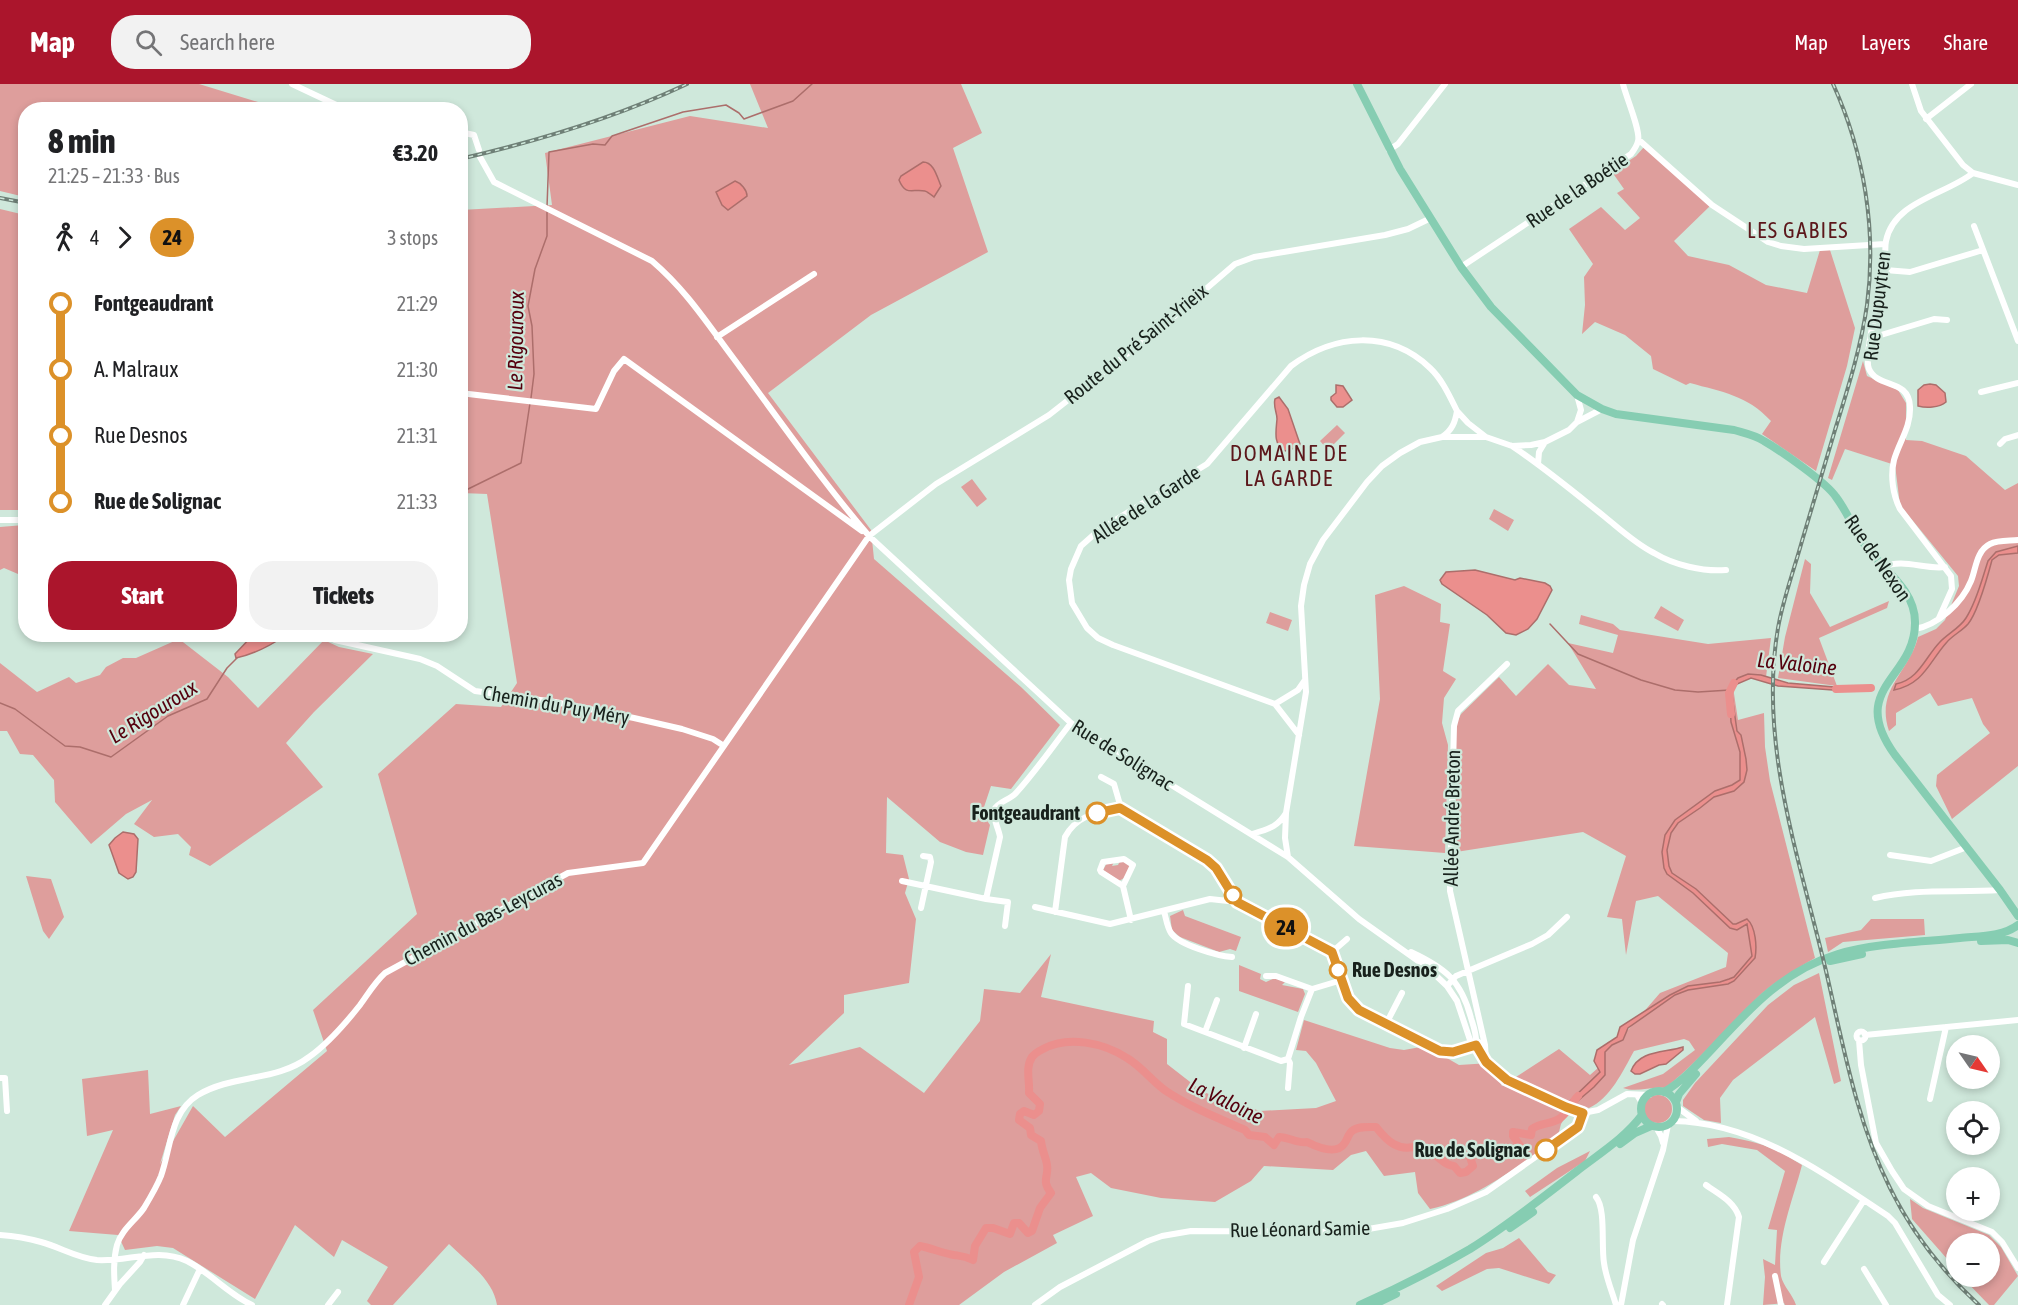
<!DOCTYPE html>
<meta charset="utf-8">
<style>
:root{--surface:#fff;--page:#f2f2f2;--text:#202124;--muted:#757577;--accent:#ab152c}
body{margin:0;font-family:"Asap Condensed",sans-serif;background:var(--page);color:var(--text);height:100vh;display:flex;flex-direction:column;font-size:22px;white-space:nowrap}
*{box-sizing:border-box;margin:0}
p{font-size:20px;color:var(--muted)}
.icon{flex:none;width:33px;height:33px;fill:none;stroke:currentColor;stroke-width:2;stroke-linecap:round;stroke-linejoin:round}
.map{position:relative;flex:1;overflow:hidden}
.sheet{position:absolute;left:18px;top:18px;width:450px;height:540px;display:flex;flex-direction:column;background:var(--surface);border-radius:24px;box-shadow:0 3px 9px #0003}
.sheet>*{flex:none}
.badge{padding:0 12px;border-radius:20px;font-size:21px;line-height:39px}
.needle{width:39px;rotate:124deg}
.controls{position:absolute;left:1946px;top:951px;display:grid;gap:12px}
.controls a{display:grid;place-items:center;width:54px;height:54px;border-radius:50%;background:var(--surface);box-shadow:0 3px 9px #0003;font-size:30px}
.map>.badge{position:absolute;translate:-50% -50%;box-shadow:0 0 0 3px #fff}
.legs{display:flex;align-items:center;gap:9px;height:66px;padding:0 30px;font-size:20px}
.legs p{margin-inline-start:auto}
.overview{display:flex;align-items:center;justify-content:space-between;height:102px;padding:0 30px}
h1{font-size:33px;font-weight:800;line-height:45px}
.cta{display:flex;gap:12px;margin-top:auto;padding:12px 30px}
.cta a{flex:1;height:69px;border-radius:24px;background:var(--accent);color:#fff;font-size:24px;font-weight:800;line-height:69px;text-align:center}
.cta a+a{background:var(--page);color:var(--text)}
ul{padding:0 30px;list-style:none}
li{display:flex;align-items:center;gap:21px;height:66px;font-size:22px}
li i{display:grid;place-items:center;width:9px;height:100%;margin:0 8px;background:currentColor}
li i::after{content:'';width:15px;height:15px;margin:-8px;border:4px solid;border-radius:50%;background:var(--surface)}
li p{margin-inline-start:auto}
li:first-child i{background:linear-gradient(#0000 50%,currentColor 0)}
li:last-child i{background:linear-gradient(currentColor 50%,#0000 0)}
header{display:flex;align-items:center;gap:36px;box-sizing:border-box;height:84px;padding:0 30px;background:var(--accent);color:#fff}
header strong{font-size:28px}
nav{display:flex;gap:33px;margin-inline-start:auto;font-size:21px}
.search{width:420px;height:54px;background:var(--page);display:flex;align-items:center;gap:15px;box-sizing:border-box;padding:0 21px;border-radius:24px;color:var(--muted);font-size:22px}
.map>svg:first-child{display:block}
.green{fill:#de9e9c}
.water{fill:#eb8f8d;stroke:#ac6e6b;stroke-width:1.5}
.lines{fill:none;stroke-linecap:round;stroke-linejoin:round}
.stream{stroke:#ac6e6b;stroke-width:1.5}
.river{stroke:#eb8f8d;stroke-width:8}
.minor{stroke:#fff;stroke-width:6}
.major{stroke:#86cdb2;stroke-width:8}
.rail-casing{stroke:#6f8077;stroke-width:4}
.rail{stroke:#cfe8db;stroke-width:1.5;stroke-dasharray:4.5;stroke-linecap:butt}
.line-1-casing{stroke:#fff;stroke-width:14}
.line-1{stroke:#dc9129;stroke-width:9}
.stop-1-dot{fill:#fff;stroke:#dc9129;stroke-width:3}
.labels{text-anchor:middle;stroke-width:4.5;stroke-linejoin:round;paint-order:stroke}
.street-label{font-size:20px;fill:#18211c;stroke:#cfe8db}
.stop-label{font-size:20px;font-weight:bold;fill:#18211c;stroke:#cfe8db;text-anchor:end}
.water-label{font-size:21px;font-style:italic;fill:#55000e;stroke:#cfe8db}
.quarter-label{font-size:22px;letter-spacing:1.5px;fill:#5c171b;stroke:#cfe8db}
</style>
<header>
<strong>Map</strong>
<div class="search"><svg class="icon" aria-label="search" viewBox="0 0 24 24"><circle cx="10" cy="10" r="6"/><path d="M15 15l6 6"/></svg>Search here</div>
<nav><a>Map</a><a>Layers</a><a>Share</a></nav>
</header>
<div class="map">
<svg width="2018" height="1221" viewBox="0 0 2018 1221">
<rect width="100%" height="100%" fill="#cfe8db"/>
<path class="green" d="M0,0h199l82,25 -255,1 -1,87 -25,-6z
M750,0h211l21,49 -29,15 35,104 -117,63 -103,78 103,137 3,29 147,128 39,38 -49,64 -20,-3 -9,27 8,12 -7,30 -17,-3 -26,-10 -53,-45 -1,56 17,2 6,24 -4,14 11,26 -7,64 -65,12v18l-55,52 71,-18 64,46 56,-72 4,-32 36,4 31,-39 -10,43 113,24 -1,11 14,7v25l36,28 57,19 56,-3 20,-7 -20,-38 -10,-12 -10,-1 8,-30 86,28 14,2 22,-4 33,19 31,-2 12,23 57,-37 31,26 8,-7 4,-19 6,-7 10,-4 10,-8 32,-37 66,-26 2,-14 -70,-57 -22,5 -10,54 -4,-36 -15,-2 19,-61 -43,-24 -127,20v-128l5,-10 38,-37 17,19 32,-32 21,21 27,4 -28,-46 45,10 5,-18 -39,-11 2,-9 32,9 7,6 88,14 63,-6 -5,39h-19l-14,10 5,33 26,-7 1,34 5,34 45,177c-20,12 -40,23 -57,39 -32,30 -58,64 -93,91 -14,-2 -28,5 -42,0l40,-14 32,-24 -6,-9 -5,-2 -50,12c-11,20 -24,48 -45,57l-15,-4 -13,20 -4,16c-40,26 -80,59 -127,69l-12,-16 -3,-21 -31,4 -18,-25 -15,4 -18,15 -69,-4 -13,15 -36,21 -54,-4 -50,-10 -20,-15 -15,4 17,39 -40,19 4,8 -53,29 -45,33h-462c-4,-26 -30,-43 -48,-61l-56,61h-22l-4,-4 21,-34 -46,-27 -8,17 -39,-32 -40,74 -82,-51 -16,-2 -32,4 -7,-15 -49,-4 44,-101 -26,6 -5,-57 66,-9 2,44 31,-8 -6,9 -15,49 33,-58 32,31 102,-86 -14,-41 104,-96 -39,-140 78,-70 45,3 16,-24 -30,-189 -26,-1v-283l91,-5 -7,-52 145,-37 78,12z
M1644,63l66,59 -36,35 14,15 41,9 37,20 41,8 13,-43h10l25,78 -8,38 -31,105 -54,-37 9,-13c-24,-26 -49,-29 -81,-38l-4,2 -33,-16 -2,-13 -26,-21 -30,-13 -13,12 3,-29 -1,-28 9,-13 -24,-35 32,-22 24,23 15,-12 -23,-25 7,-4 -12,-17 24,-16z
M0,125l25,6v295h-25z
M1863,277l4,15 31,14 8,13v37l16,1 44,15 39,34 13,-7v283l-66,53 -16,-33 1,-11 53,-42 -7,-9 -11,-26 -34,8 -8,-13 -34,20v12l-7,6c-14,-42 20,-58 29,-94l18,-8 9,-9 14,-34 -1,-10 -58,-71 -5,-40 -50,-16 -13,31 -4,-2z
M1337,341l8,8 -17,17 -8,-9z
M972,395l15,20 -10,8 -16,-20z
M1494,425l20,11 -6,11 -19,-12z
M24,441h2l-1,52 -21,-9 -4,2v-43z
M1805,475l6,5 -1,29 20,34 59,-26 -2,7 -68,30 18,48 -59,-8 7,-41z
M1404,502l37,18 -1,18 10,2 -7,47 13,8 -12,19 -2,25 6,22 -3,108 -91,-7 26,-147 -5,-104z
M1661,522l23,14 -6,11 -24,-13z
M1270,528l22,8 -4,11 -22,-8z
M179,555l49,38 30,31 66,-68 15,7 34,7 -59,58 -28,31 37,44 -113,79 -21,-11 2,-8 -13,-13 -24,3 -20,-13 18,-24 -26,14 -35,30 -36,-42 -1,-22 -21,-25 -13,-1 -13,-23h-7v-68l37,29 32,-15 7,6 24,-8 6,-8 17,-9h13z
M1120,777l9,2 1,5 -6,10 -5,3 -16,-11 4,-7 7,-1 -2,4 6,-1z
M26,792l25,3 13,38 -15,22 -6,-8z
M1183,826l2,6 56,21 -5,14 -6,-2 -11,3 -39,-15 -8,-7 -2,-14z
M1871,835h53l1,16 -82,7 -15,10 -3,-14 36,-8z
M1239,881l22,9 -1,5 6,3 9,-4 10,4 -3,3 21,4 2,5 -7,18 -59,-21z
M1819,889l22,108 -7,3 -19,-67 -82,63 -13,18 1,25 -17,-3 -21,-14v-6l12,-17 73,-78 26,-20z
M1644 1025a14 14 0 1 1 28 0a14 14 0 1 1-28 0Z
M1729,1053c32,6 45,10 73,28 -9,35 -26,74 -21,111 2,10 12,19 15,29h-11l-1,-2 -21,2 2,-28 -2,-18 12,6 2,-35 -9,-1 17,-58 -28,-21 -35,-6 -14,3 -1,-8z
M1590,1067l-5,10 -55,36 -5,-6 32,-23z
M1910,1115l13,9 66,27 12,12 17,29 -24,29h-5l-27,-28 27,-1v-32h-33v25l-44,-50z
M1519,1154l29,34 8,3 -7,9 -50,-16 -12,1 -45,22 -6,-5 50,-33 17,-5z"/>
<path class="water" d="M923,78c11,0 14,15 18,24l-7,11c-1,-1 -8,-6 -9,-6 -12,-3 -19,6 -26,-11l2,-4z
M735,97c6,2 12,9 12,15l-19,14 -6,-5 -6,-13z
M1930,300l6,1 9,8 1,9c-7,6 -20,6 -28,4v-16l6,-5z
M1336,301l7,1 9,14 -9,7h-6l-6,-7v-3l5,-4z
M1279,313l9,12 12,35 -1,3 -14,4c-12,-6 -9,-20 -8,-32 0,-7 -4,-12 -2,-20z
M2018,462v7l-19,2 -7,5c-4,15 -15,53 -24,64 -6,7 -15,11 -21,18 -18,20 -23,42 -53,48l2,-6c22,-4 29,-26 43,-41 8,-9 21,-15 27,-25 11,-17 16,-39 22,-57l8,-9z
M1475,486l40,10 5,-2 25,5 5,3 2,4 -15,29 -9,10 -12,6 -10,-2 -19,-18 -45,-31 -2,-4 6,-8z
M253,551l33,-1v1c-16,11 -31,19 -50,23l-1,-4z
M1748,590l13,1 27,8 58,5v3l-68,-5 -27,-8 -14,6 -5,6v5l5,36 4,4 5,24 1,11 -3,12 -10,9 -20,6 -14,11 -22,15 -7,10 -4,17 2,16 3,7 24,16 37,35h3l11,-5c9,8 10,28 8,39l-21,23 -6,3 -40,6 -13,5 -47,33 -5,12 -11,5 -7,7v23l-11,12 -21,18 -5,-2 3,-3 29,-28 -6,-11 3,-11 20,-13 3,-10 50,-32 18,-9 32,-4 9,-3 5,-2 18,-21 -5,-32 -10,6 -7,-2 -37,-35 -26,-19 -3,-6 -2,-16 3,-17 10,-15 40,-29 17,-6 8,-5v-28l-9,-30 -2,-34 9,-10z
M123,748l11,2 4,5 -2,33 -3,5 -5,2 -9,-6 -10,-28 6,-7z
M1683,963v3l-17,14 -7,1 -19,9h-5l-4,-3c8,-21 33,-18 52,-24z"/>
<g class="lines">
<path class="stream" d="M547,123l2,-55 44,-8 12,1 7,-9 71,-24 43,-7 13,8 5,6 49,-18 19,-17
M531,314l3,-24 -2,-48 -4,-20 7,-37 12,-33v-24
M460,409l61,-30 9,-60
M1550,540l28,30 63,26 34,10 23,2 32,-2
M0,619l15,6 50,37 15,1 31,10 57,-41 39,-17 20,-31 10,-10"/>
<path class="river" d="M1836,605l35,-1
M1731,630l-2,-21 5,-10
M909,1221l10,-28 -5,-25 6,-6c11,2 22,7 34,9 7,1 11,1 19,5l2,-14 11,-18h7l17,6 4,-11h5l9,10 4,-2 8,-23 11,-15c-10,-13 -2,-16 -4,-28 -1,-8 -5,-14 -6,-24l-10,-6 -1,-7 -11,-8 1,-6 4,-3 10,4 5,-4 1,-7 -11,-11c1,-12 -4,-25 3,-36 3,-4 7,-6 11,-8 25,-14 61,-6 84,9 14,8 25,23 39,33 24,16 52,27 79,39l4,5 16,2 9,8 5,-8c10,0 19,7 28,5 10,5 29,13 37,2 3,-3 4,-10 8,-13 6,-5 16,-4 24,-4 11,14 22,25 41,19 5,4 8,4 14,7 10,4 12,12 23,13l6,7 6,-1 7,-6 -3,-9 1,-5 9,-2h38l3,-3 -8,-11v-4l18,3 1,-6c8,-6 19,-5 27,-10 9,-6 12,-16 19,-23"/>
<path class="minor" d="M292,0l55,26
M1912,0l9,27 42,54 10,8 45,12
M1926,35l45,-35
M460,48l14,3 5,15
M1639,56l73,65 56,37 13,4 23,3 81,-5
M1389,66l9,-6 47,-60
M480,73l14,25 158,79c34,29 55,62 82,98 44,59 87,121 135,177l202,187 217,134 71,62 69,49 19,18 10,15 13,39 6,5 10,17 21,18 59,27 17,6 15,-3 29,-16 22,1
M1974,142l44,115
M1461,183l170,-113c3,-4 6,-8 7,-13 3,-10 -12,-44 -15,-57
M1885,186l25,2 73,-22
M717,253l97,-63
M1871,254l63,-19 13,1
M1981,308l37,-9
M460,309l136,16 18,-38 10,-12 238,172
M1577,338l4,-12 -4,-15
M1442,353c10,-7 13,-14 15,-26l11,12 18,14
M2000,360l5,-5 13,-4
M1512,362c33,22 63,47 93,71 16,13 31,27 49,36 20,12 49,19 72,17
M1538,380l1,-12 6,-10
M0,436h26
M1884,483c18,-9 42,3 61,0
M1939,534l13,-29 -1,-13 -51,-67c-7,-14 -10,-33 -6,-49 5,-18 17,-33 16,-53 -1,-29 -32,-18 -41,-38 -6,-14 12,-81 16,-99 2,-10 -1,-20 1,-29 8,-40 59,-46 87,-68
M1915,545c23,-4 47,-26 56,-48 5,-12 5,-30 19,-37 8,-4 19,-3 28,-4
M323,550l12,6 85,19 17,7 38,25 80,11 79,16 48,11 31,10 11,7
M1275,620l-162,-59 -15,-7 -11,-10 -15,-25 -3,-23 2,-11 10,-23 18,-16 108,-66 84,-98c43,-32 98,-37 139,2 12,11 20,29 27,43
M1299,651l-24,-31 23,-14 7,-10
M1101,693l13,7 7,24
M1286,729l20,-121 -5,-86 3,-21 6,-21 13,-24 44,-58 15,-16 18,-13 20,-11 22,-5h44l26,9 19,-1 14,-3 24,-12 8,-8 25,-13
M1252,750c15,-5 25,-6 34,-21l-1,25 3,19
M1890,771l41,6 36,-14
M902,797l84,18 22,3 -3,24
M1123,802l-22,-14 -1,-2 3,-8 21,-3 9,6 -10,21 8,34
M1875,814c41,-10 83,-5 125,-8
M986,815l14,-62c-1,-8 -8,-20 -6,-27 3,-8 16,-10 22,-17 20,-22 37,-47 55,-70
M1035,823l75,17 100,-25 27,3 95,50 16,46 11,12 81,41 13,1 23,-7
M921,824l10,-46 -1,-5 -7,-1
M1164,827c2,7 3,16 7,22 8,12 47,23 61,24
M1055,828l10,-75c12,-23 33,-24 56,-29l86,52 9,8 21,34
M1332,868l15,-13
M1411,868c34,16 50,28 60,66 3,10 6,17 5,27
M1266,892h10l36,13 30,-9
M1188,902l-4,38 97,37 7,-2 13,-42 11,-28
M1447,902l9,-10 76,-32 16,-9 19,-18
M1386,940l16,-31
M1856.5 952a4.5 4.5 0 1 1 9 0a4.5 4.5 0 1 1-9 0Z
M1205,948l12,-32
M1865,951l153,-15
M1859,956l2,25 15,78 16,28 12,18 24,17 64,26 10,10 16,26
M1244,964l12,-34
M1486,978l-1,-17 -35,-154 4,-165 4,-15 49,-47
M0,994h5l2,33
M1288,1004l2,-25 -2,-4
M1637,1011l5,8
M1930,1015l16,-72
M1677,1023l19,14
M1673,1037c81,1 150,52 215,95l7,7 43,72 12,10
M1656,1043l5,9 2,7
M1706,1101c12,9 28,16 33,32l-12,88
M1596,1113c10,12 5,48 8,66 2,15 8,28 12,42
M0,1151c14,1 27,3 41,7 19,5 36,16 56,18 31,2 60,-13 90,1 24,12 41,33 65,44
M1824,1178l40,-62
M1864,1185l22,36
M1775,1192l6,29
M115,1206c-1,-15 -2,-30 2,-45 4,-15 19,-25 27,-37 6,-10 13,-22 17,-32 10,-28 9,-64 37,-81 35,-21 78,-13 111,-38 20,-14 36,-33 51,-52 8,-11 15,-23 25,-32l183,-100 75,-10 226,-327 67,-52 113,-69 115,-90 71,-61 19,-7 131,-22 23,-6 23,-11
M1662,1220l1,1
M105,1221l15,-21 20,-22 4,-7
M183,1221l17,-36
M328,1221l10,-13
M1035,1221l25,-18 88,-46 14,-5 29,-5 160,1 52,-9 44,-14 39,-17 92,-65 3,-6 2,-8
M1621,1221l12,-65 30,-90 5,-25"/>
<path class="major" d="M1357,0l43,85 61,98 30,40 86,88 25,14 14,5 118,16c10,3 21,5 30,11 17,10 62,41 72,56 12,16 19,35 31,51 18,23 48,42 48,74 1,57 -69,65 -20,133l105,135 18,26
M1981,857l27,-1 10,3
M1830,877l32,-7
M1641 1025a18 18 0 1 1 36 0a18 18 0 1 1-36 0Z
M1664,1008c20,-12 35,-29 51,-46 36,-39 70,-76 123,-92 36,-11 84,-12 122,-16 19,-2 42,-1 58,-13
M1676,1018l3,-8 17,-20
M1620,1060l15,-11 16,-7
M1510,1144l23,-16
M1360,1221c38,-17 74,-35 110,-56 37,-23 72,-51 107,-78 22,-17 48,-33 65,-56
M1373,1221l23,-11"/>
<defs>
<path id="rail" d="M1833,0c31,68 44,146 34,221 -6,42 -19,83 -32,125 -11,37 -22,74 -33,111 -8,29 -19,58 -24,87 -20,116 22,232 48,343 17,73 30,149 64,217 22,45 52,83 89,117
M460,75c78,-18 155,-41 227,-75
M0,114l26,5"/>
</defs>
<use href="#rail" class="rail-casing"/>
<use href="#rail" class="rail"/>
</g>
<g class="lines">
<defs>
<path id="line-1" d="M1097,729l23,-5 87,52 9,8 21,34 95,50 16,46 11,12 81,41 13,1 23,-7 10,17 21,18 59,27 17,6 -5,14 -32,23"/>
</defs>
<use href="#line-1" class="line-1-casing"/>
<use href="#line-1" class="line-1"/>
</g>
<g class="stop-1-dot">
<circle cx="1097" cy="729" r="10"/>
<circle cx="1233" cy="811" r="8"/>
<circle cx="1338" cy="886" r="8"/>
<circle cx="1546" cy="1066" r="10"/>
</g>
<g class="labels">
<g class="street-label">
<text transform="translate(1577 106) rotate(-34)" y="7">Rue de la Boétie</text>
<text transform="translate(1877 222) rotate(-83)" y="7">Rue Dupuytren</text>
<text transform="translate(1136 260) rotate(-39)" y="7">Route du Pré Saint-Yrieix</text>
<text transform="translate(1146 420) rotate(-33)" y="7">Allée de la Garde</text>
<text transform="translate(1878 474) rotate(55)" y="7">Rue de Nexon</text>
<text transform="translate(556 621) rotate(10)" y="7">Chemin du Puy Méry</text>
<text transform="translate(1123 671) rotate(32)" y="7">Rue de Solignac</text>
<text transform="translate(1452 734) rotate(-89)" y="7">Allée André Breton</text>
<text transform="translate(483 835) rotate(-28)" y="7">Chemin du Bas-Leycuras</text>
<text transform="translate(1300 1145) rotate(-1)" y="7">Rue Léonard Samie</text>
</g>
<g class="stop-label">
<text x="1080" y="736">Fontgeaudrant</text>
<text x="1352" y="893" text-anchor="start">Rue Desnos</text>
<text x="1530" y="1073">Rue de Solignac</text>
</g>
<g class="water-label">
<text transform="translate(516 257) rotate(-89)" y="7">Le Rigouroux</text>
<text transform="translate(1797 580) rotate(6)" y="7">La Valoine</text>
<text transform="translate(153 628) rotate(-32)" y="7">Le Rigouroux</text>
<text transform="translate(1226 1017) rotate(26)" y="7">La Valoine</text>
</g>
<g class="quarter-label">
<text x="1798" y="154">LES GABIES</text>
<text x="1289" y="377">DOMAINE DE<tspan x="1289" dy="25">LA GARDE</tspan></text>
</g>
</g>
</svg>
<div class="controls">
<a><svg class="needle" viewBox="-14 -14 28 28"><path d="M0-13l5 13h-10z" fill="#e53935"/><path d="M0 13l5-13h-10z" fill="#757577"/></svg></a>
<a><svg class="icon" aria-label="locate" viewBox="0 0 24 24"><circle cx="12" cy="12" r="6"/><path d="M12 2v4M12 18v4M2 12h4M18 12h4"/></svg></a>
<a>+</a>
<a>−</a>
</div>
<b class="badge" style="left:1286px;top:843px;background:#dc9129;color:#111">24</b>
<section class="sheet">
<div class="overview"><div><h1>8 min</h1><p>21:25 – 21:33 · Bus</p></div><b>€3.20</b></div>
<div class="legs"><svg class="icon" aria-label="walk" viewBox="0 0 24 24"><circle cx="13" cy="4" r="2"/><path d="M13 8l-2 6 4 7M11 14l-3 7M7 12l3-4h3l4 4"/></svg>4<svg class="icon" aria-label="forward" viewBox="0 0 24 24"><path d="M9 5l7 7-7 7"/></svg><b class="badge" style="background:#dc9129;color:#111">24</b><p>3 stops</p></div>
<ul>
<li><i style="color:#dc9129"></i><b>Fontgeaudrant</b><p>21:29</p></li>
<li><i style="color:#dc9129"></i><span>A. Malraux</span><p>21:30</p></li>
<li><i style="color:#dc9129"></i><span>Rue Desnos</span><p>21:31</p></li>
<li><i style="color:#dc9129"></i><b>Rue de Solignac</b><p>21:33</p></li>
</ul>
<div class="cta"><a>Start</a><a>Tickets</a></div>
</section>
</div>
